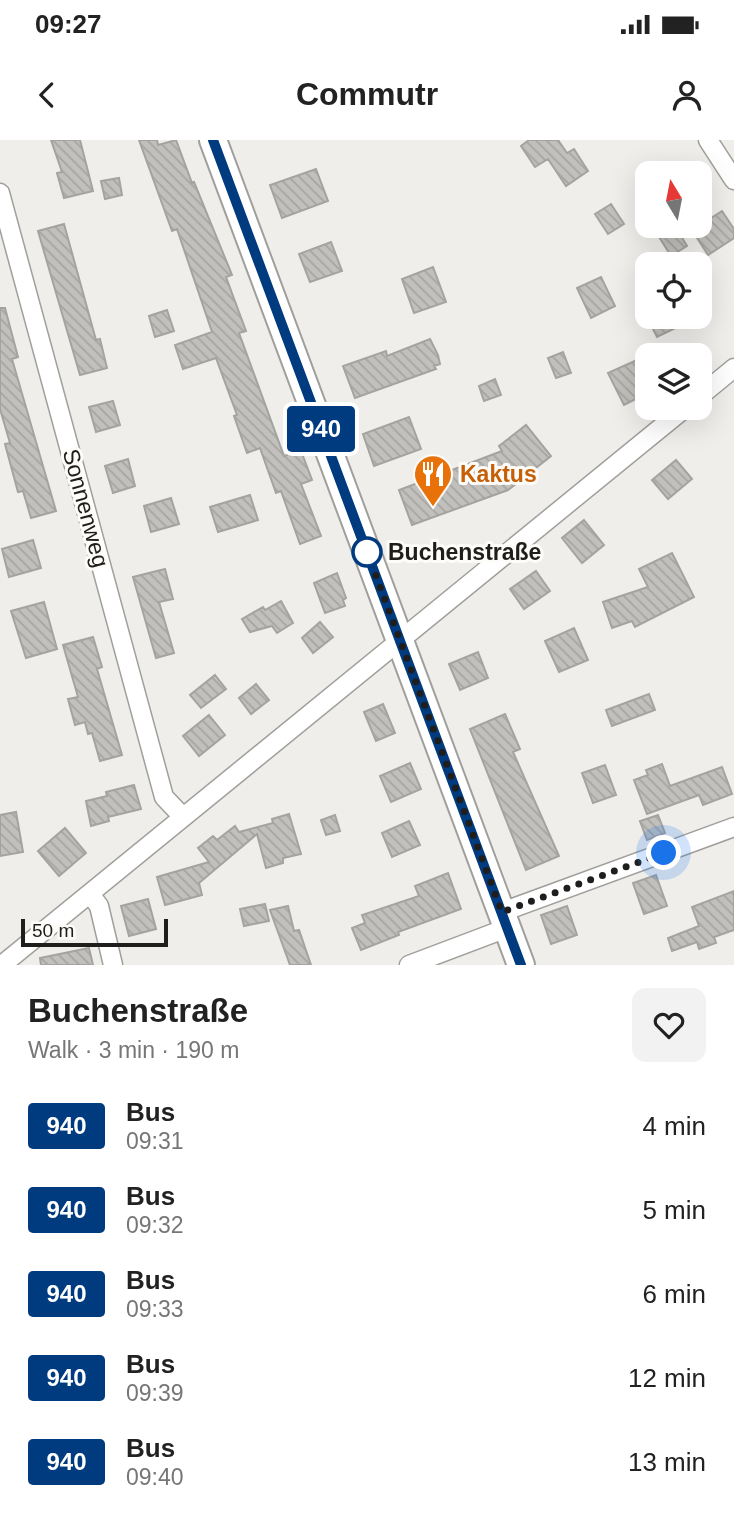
<!DOCTYPE html>
<meta charset="utf-8">
<style>
:root{--surface:#fff;--page:#f2f2f2;--text:#222;--muted:#767676}
body{margin:0;font-family:Arial,sans-serif;background:var(--page);color:var(--text);height:100vh;display:flex;flex-direction:column;font-size:26px;white-space:nowrap}
*{box-sizing:border-box;margin:0}
p{font-size:23px;color:var(--muted)}
.icon{flex:none;width:38px;height:38px;fill:none;stroke:currentColor;stroke-width:2;stroke-linecap:round;stroke-linejoin:round}
.map{position:relative;height:825px;overflow:hidden}
.details{display:flex;flex-direction:column;background:var(--surface);flex:1}
.details>*{flex:none}
.badge{padding:0 14px;border-radius:5px;font-size:24px;line-height:46px}
.needle{width:46px;rotate:350deg}
.tools{position:absolute;left:635px;top:21px;display:grid;gap:14px}
.tools a{display:grid;place-items:center;width:77px;height:77px;border-radius:14px;background:var(--surface);box-shadow:0 7px 28px #0002;font-size:35px}
.scale{position:absolute;left:21px;bottom:18px;width:147px;box-sizing:border-box;padding-left:7px;border:4px solid #1f1e1d;border-top:0;font-size:19px;line-height:24px;white-space:nowrap;color:#1f1e1d;-webkit-text-stroke:5px #fefcf9;paint-order:stroke}
.you{position:absolute;width:35px;height:35px;margin:-18px;border:5px solid #fff;border-radius:50%;background:#1a73e8;box-shadow:0 0 0 10px #1a73e833}
.map>.badge{position:absolute;translate:-50% -50%;box-shadow:0 0 0 4px #fff}
.round{display:grid;place-items:center;flex:none;width:74px;height:74px;border-radius:14px;background:var(--page)}
.summary{display:flex;align-items:center;justify-content:space-between;height:119px;padding:0 28px}
h1{font-size:33px;font-weight:800;line-height:52px}
ul{padding:0;list-style:none}
li{display:flex;align-items:center;gap:21px;height:84px;padding:0 28px}
li div{flex:1}
li b{display:block;font-size:26px}
li em{font-style:normal}
li .badge{min-width:77px;font-weight:700;text-align:center}
.status{display:flex;justify-content:space-between;align-items:center;height:49px;padding:0 35px;background:var(--surface);direction:ltr}
.status svg{height:19px;fill:currentColor}
header{display:flex;justify-content:space-between;align-items:center;height:91px;padding:0 28px;background:var(--surface);font-size:32px;font-weight:800}
.map>svg:first-child{display:block}
.building{fill:url(#building-back-hatch);stroke:#a4a3a0;stroke-width:2}
.lines{fill:none;stroke-linecap:round;stroke-linejoin:round}
.street-casing{stroke:#a19f9c;stroke-width:21}
.secondary-casing{stroke:#a19f9c;stroke-width:30}
.street{stroke:#fff;stroke-width:18}
.secondary{stroke:#fff;stroke-width:26}
.line-casing{stroke:#fff;stroke-width:16}
.line{stroke:#003b80;stroke-width:10}
.walk{stroke:#1f1e1d;stroke-width:7;stroke-dasharray:0 12.6}
.stop-dot{fill:#fff;stroke:#003b80;stroke-width:3.5}
.labels{text-anchor:middle;stroke-width:6;stroke-linejoin:round;paint-order:stroke}
.food-label{font-size:23px;font-weight:bold;fill:#c56008;stroke:#fefcf9;text-anchor:start}
.street-label{font-size:23px;fill:#1f1e1d;stroke:#fefcf9}
.stop-label{font-size:23px;font-weight:bold;fill:#1f1e1d;stroke:#fefcf9;text-anchor:start}
</style>
<div class="status"><b>09:27</b><svg viewBox="0 0 49 12"><path d="M0 12V9h3v3zM5 12V6h3v6zM10 12V3h3v9zM15 12V0h3v12zM26 1h20v11H26zM47 4h2v5h-2z"/></svg></div>
<header><svg class="icon" aria-label="back" viewBox="0 0 24 24"><path d="M15 5l-7 7 7 7"/></svg>Commutr<svg class="icon" aria-label="person" viewBox="0 0 24 24"><circle cx="12" cy="8" r="4"/><path d="M4 21q1-7 8-7t8 7"/></svg></header>
<div class="map">
<svg width="734" height="825" viewBox="0 0 734 825">
<defs>
<pattern id="building-back-hatch" width="6" height="6" patternUnits="userSpaceOnUse" patternTransform="scale(1.75)"><rect width="6" height="6" fill="#c2c0bd"/><path d="M-1 5l2 2M0 0l6 6M5-1l2 2" fill="none" stroke="#a6a5a2"/></pattern>
</defs>
<rect width="100%" height="100%" fill="#f0eeeb"/>
<path class="building" d="M51,0h29l13,51 -29,7 -7,-25 5,-1z
M139,0h18l1,5 18,-5 16,43 2,-1 38,93 -6,2 20,54 -7,2 45,123 17,-5 11,29 -11,4 20,52 -21,8 -19,-53 -5,2 -16,-45 -13,5 -13,-37 3,-1 -21,-57 -33,11 -8,-24 37,-13 -35,-103 -5,2z
M529,0h29l9,13 7,-4 14,22 -22,15 -18,-27 -13,8 -14,-21z
M316,29l12,32 -46,17 -12,-33z
M119,38l3,17 -17,4 -4,-18z
M611,64l13,20 -16,10 -13,-20z
M722,71l12,18v9l-26,17 -16,-25z
M64,84l32,116 4,-1 7,29 -27,7 -42,-144z
M666,86h9l12,20 -16,10 -15,-24z
M331,102l11,29 -32,11 -11,-28z
M433,127l13,35 -32,11 -12,-34z
M601,137l14,29 -24,12 -14,-30z
M0,168h5l13,49 -6,2 44,152 -25,7 -8,-27 -5,1 -13,-48 5,-1 -10,-34z
M167,170l7,21 -19,6 -6,-21z
M647,177h51l-41,20z
M430,199l8,16 2,9 -6,2 2,3 -81,29 -12,-32 43,-15 1,5z
M563,212l8,21 -15,5 -8,-20z
M648,215v38l-24,12 -16,-32z
M495,239l6,16 -17,6 -5,-15z
M113,261l7,24 -24,7 -7,-25z
M409,277l12,32 -47,17 -11,-32z
M526,285l25,31 -43,34 -96,35 -13,-35 103,-39 -3,-5z
M128,319l7,27 -22,7 -8,-27z
M676,320l16,19 -24,20 -16,-19z
M250,355l8,25 -40,12 -8,-25z
M171,358l8,26 -28,8 -7,-26z
M584,380l20,25 -22,18 -20,-25z
M33,400l8,28 -32,9 -7,-28z
M672,413l22,44 -59,30 -3,-6 -20,7 -9,-26 45,-15 -9,-18z
M165,429l8,30 -14,3 15,51 -18,5 -23,-81z
M536,431l14,20 -26,18 -14,-20z
M337,433l9,25 -3,2 2,6 -20,7 -11,-30z
M281,461l12,22 -16,10 -5,-7 -22,6 -8,-13 21,-12 2,3z
M44,462l13,47 -31,9 -15,-47z
M320,482l13,15 -20,16 -11,-15z
M574,488l14,32 -29,12 -14,-31z
M93,497l9,30 -5,2 25,86 -22,6 -8,-28 -4,1 -3,-12 -10,3 -7,-26 10,-2 -15,-52z
M478,512l10,26 -28,12 -11,-26z
M215,535l11,14 -25,19 -11,-13z
M256,544l13,16 -18,14 -12,-16z
M649,554l6,16 -43,16 -6,-16z
M383,564l12,29 -19,8 -12,-29z
M505,574l15,35 -7,3 46,104 -33,14 -56,-141z
M209,575l16,20 -26,21 -16,-20z
M410,623l11,26 -30,13 -11,-26z
M662,624l8,22 52,-19 10,27 -29,11 -4,-10 -52,19 -13,-34 14,-5 -2,-5z
M605,625l11,30 -23,8 -11,-30z
M134,645l7,24 -33,8 1,4 -18,5 -5,-25 21,-5 -1,-4z
M16,672l7,40 -23,4v-41z
M289,674l12,40 -18,4v5l-17,5 -9,-34 -58,49 3,12 -37,10 -8,-28 52,-15 -11,-14 15,-12 4,4 18,-14 4,6 34,-9 -1,-4z
M335,675l5,16 -14,4 -5,-15z
M658,675l7,18 -18,7 -7,-19z
M409,681l11,24 -28,12 -10,-24z
M65,688l21,25 -27,23 -21,-25z
M448,733l13,36 -63,23 1,3 -38,15 -9,-22 13,-5 -3,-8 57,-19 -4,-10z
M656,735l11,31 -23,8 -11,-31z
M734,751v39l-20,7 2,6 -17,6 -2,-7 -25,9 -4,-13 31,-12 -7,-19z
M148,759l8,30 -27,7 -8,-30z
M265,764l4,17 -25,5 -4,-17z
M288,766l6,25 5,-1 12,35h-21l-20,-55z
M567,766l10,29 -26,9 -10,-29z
M89,808l4,17h-52l-1,-7z"/>
<g class="lines">
<defs>
<path id="street" d="M708,0l26,40
M0,53l164,604 19,20
M700,256l34,-28
M90,754l9,12 14,59
M502,772l232,-85
M2,825l683,-557
M409,825l98,-37"/>
<path id="secondary" d="M213,0l308,825"/>
</defs>
<use href="#street" class="street-casing"/>
<use href="#secondary" class="secondary-casing"/>
<use href="#street" class="street"/>
<use href="#secondary" class="secondary"/>
</g>
<g class="lines">
<defs>
<path id="line" d="M213,0l308,825"/>
</defs>
<use href="#line" class="line-casing"/>
<use href="#line" class="line"/>
<path class="walk" d="M367,412l135,360 162,-59"/>
</g>
<defs>
<symbol id="restaurant-pin" viewBox="-11 -11 22 30"><path d="M0 17L-7.5 6A9.5 9.5 0 1 1 7.5 6Z" fill="#e8710a" stroke="#fefcf9"/><path d="M-5-6h1v4h1v-4h1v4h1v-4h1v5L-1.5 .5V6h-2V.5L-5-1ZM5-6V6H3V1.5H1.5Q1.5-4 5-6Z" fill="#fff"/></symbol>
</defs>
<g fill-rule="evenodd">
<use href="#restaurant-pin" x="411" y="312" width="44" height="60"/>
</g>
<circle class="stop-dot" cx="367" cy="412" r="14"/>
<g class="labels">
<g class="food-label">
<text x="460" y="342">Kaktus</text>
</g>
<g class="street-label">
<text transform="translate(86 368) rotate(75)" y="8">Sonnenweg</text>
</g>
<g class="stop-label">
<text x="388" y="420">Buchenstraße</text>
</g>
</g>
</svg>
<div class="tools">
<a><svg class="needle" viewBox="-14 -14 28 28"><path d="M0-13l5 13h-10z" fill="#e53935"/><path d="M0 13l5-13h-10z" fill="#767676"/></svg></a>
<a><svg class="icon" aria-label="locate" viewBox="0 0 24 24"><circle cx="12" cy="12" r="6"/><path d="M12 2v4M12 18v4M2 12h4M18 12h4"/></svg></a>
<a><svg class="icon" aria-label="layers" viewBox="0 0 24 24"><path d="M12 4l9 5-9 5-9-5zM3 14l9 5 9-5"/></svg></a>
</div>
<div class="scale">50 m</div>
<div class="you" style="left:664px;top:713px"></div>
<b class="badge" style="left:321px;top:289px;background:#003b80;color:#fff">940</b>
</div>
<section class="details">
<div class="summary"><div><h1>Buchenstraße</h1><p>Walk · 3 min · 190 m</p></div><a class="round"><svg class="icon" aria-label="heart" viewBox="0 0 24 24"><path d="M12 20l-8-8c-3-5 5-10 8-4 3-6 11-1 8 4z"/></svg></a></div>
<ul>
<li><span class="badge" style="background:#003b80;color:#fff">940</span><div><b>Bus</b><p>09:31</p></div><em>4 min</em></li>
<li><span class="badge" style="background:#003b80;color:#fff">940</span><div><b>Bus</b><p>09:32</p></div><em>5 min</em></li>
<li><span class="badge" style="background:#003b80;color:#fff">940</span><div><b>Bus</b><p>09:33</p></div><em>6 min</em></li>
<li><span class="badge" style="background:#003b80;color:#fff">940</span><div><b>Bus</b><p>09:39</p></div><em>12 min</em></li>
<li><span class="badge" style="background:#003b80;color:#fff">940</span><div><b>Bus</b><p>09:40</p></div><em>13 min</em></li>
</ul>
</section>
